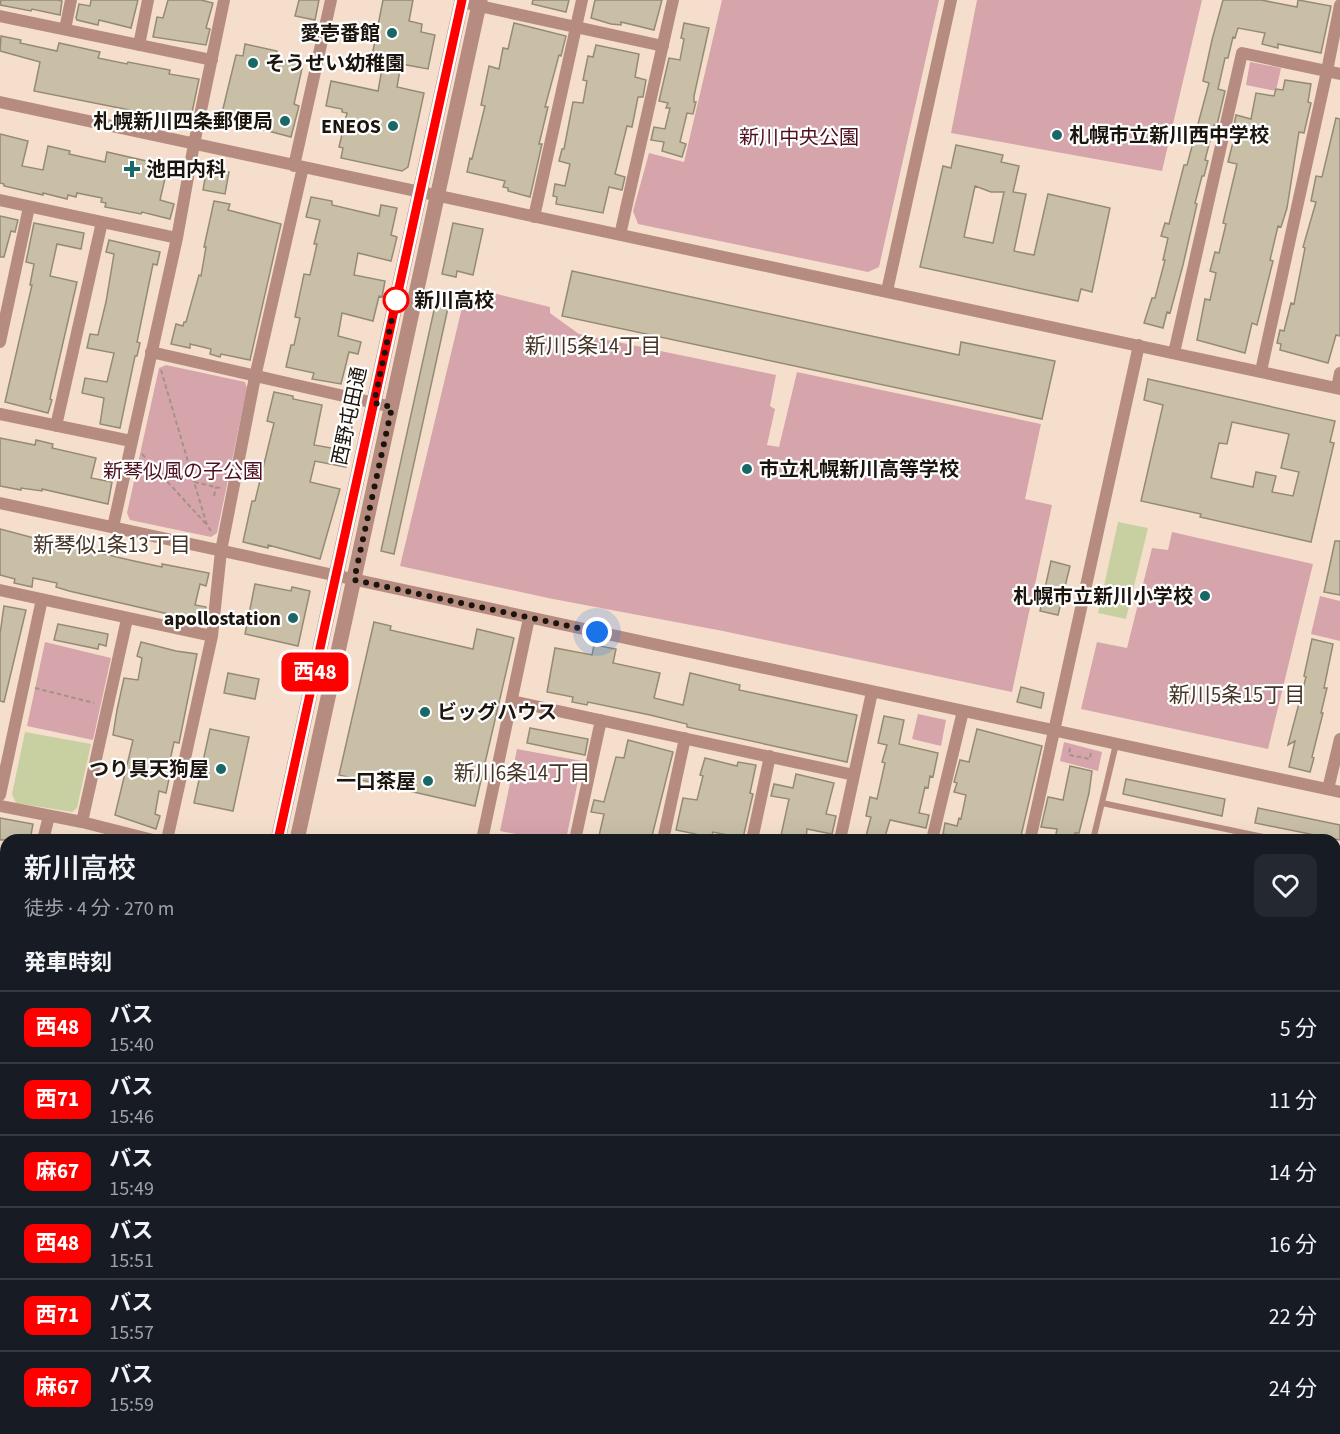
<!DOCTYPE html>
<html lang="ja">
<meta charset="utf-8">
<style>
:root{--surface:#171b24;--page:#242831;--text:#f1f3f6;--muted:#9ea1a6;--line:#363941}
body{margin:0;font-family:"Source Sans 3","Noto Sans JP",sans-serif;background:var(--page);color:var(--text);height:100vh;display:flex;flex-direction:column;font-size:22px;white-space:nowrap}
*{box-sizing:border-box;margin:0}
p{font-size:20px;color:var(--muted)}
.icon{flex:none;width:33px;height:33px;fill:none;stroke:currentColor;stroke-width:2;stroke-linecap:round;stroke-linejoin:round}
.map{position:relative;flex:1;overflow:hidden}
.side{position:absolute;left:0px;top:834px;width:1341px;height:600px;display:flex;flex-direction:column;background:var(--surface);border-radius:18px 18px 0 0;box-shadow:0 6px 24px #0002}
.side>*{flex:none}
.badge{padding:0 12px;border-radius:9px;font-size:21px;line-height:39px}
.you{position:absolute;width:30px;height:30px;margin:-15px;border:4px solid #fff;border-radius:50%;background:#1a73e8;box-shadow:0 0 0 9px #1a73e833}
.map>.badge{position:absolute;translate:-50% -50%;box-shadow:0 0 0 3px #fff}
h2{padding:0 24px;font-size:22px;line-height:54px}
.round{display:grid;place-items:center;flex:none;width:63px;height:63px;border-radius:12px;background:var(--page)}
.headline{display:flex;align-items:center;justify-content:space-between;height:102px;padding:0 24px}
h1{font-size:28px;font-weight:600;line-height:45px}
ul{padding:0;list-style:none}
li{display:flex;align-items:center;gap:18px;height:72px;padding:0 24px;border-top:2px solid var(--line)}
li div{flex:1}
li b{display:block;font-size:22px}
li em{font-style:normal}
li .badge{min-width:66px;font-weight:700;text-align:center}
.map>svg:first-child{display:block}
.green{fill:#d6a5ac}
.water{fill:#c8d0a1}
.building{fill:#c9bfa7;stroke:#948b74;stroke-width:1.5;fill-rule:evenodd}
.lines{fill:none;stroke-linecap:round;stroke-linejoin:round}
.path{stroke:#a39384;stroke-width:2;stroke-dasharray:4.5 3;stroke-linecap:butt}
.service{stroke:#b78c80;stroke-width:6}
.minor{stroke:#b78c80;stroke-width:12}
.tertiary{stroke:#b78c80;stroke-width:15}
.line-casing{stroke:#fff;stroke-width:14}
.line{stroke:#f00;stroke-width:9}
.walk{stroke:#1c150e;stroke-width:6;stroke-dasharray:0 10.8}
.poi-dot{fill:#196767;stroke:#fff;stroke-width:2}
.stop-dot{fill:#fff;stroke:#f00;stroke-width:3}
.labels{text-anchor:middle;stroke-width:4.5;stroke-linejoin:round;paint-order:stroke}
.poi-label{font-size:20px;font-weight:bold;fill:#1c150e;stroke:#fff;text-anchor:end}
.park-label{font-size:20px;fill:#4e1020;stroke:#fff}
.stop-label{font-size:20px;font-weight:bold;fill:#1c150e;stroke:#fff;text-anchor:start}
.street-label{font-size:20px;fill:#1c150e;stroke:#fff}
.neighbourhood-label{font-size:21px;fill:#463425;stroke:#fff}
</style>
<div class="map">
<svg width="1340" height="1434" viewBox="0 0 1340 1434">
<rect width="100%" height="100%" fill="#f5dfcc"/>
<path class="green" d="M722,0h217l-60,267 -11,5 -230,-48 -5,-13 16,-58 35,9z
M977,0h225l-40,171 -211,-38z
M1250,62l31,6 -5,23 -30,-6z
M485,291l65,16v6l29,21 197,41 -6,31 5,3 -8,36 12,2 18,-75 244,52 -16,75 27,6 -40,187 -289,-61 -170,-32 -153,-33 65,-271 15,3z
M166,365l79,17 2,6 -30,145 -6,4 -81,-17 -3,-7 32,-145z
M1172,532l141,32 -45,185 -187,-40 16,-67 30,6 25,-100 16,2z
M1320,596l20,5v40l-29,-7z
M45,642l66,16 -18,82 -66,-14z
M918,714l28,6 -5,26 -29,-7z
M1064,742l38,10 -4,19 -38,-10z
M517,749l65,12 -16,79h-18l-48,-9z"/>
<path class="water" d="M1118,522l30,6 -22,91 -28,-6z
M25,732l66,12 -14,64 -5,4 -56,-9 -4,-9z"/>
<path class="building" d="M1,0h57l4,1 -2,14 -28,-6 -1,2 -31,-6z
M91,0h47l-7,28 -32,-8 -1,5 -21,-5 -1,-2 3,-14 11,2z
M168,0h33l12,3 -7,25 4,1 -4,16 -53,-8 4,-20 6,1z
M299,0h20l-4,20 -20,-4z
M383,0h30l-4,21 13,3 -1,8 14,3 -7,34 -27,-5 -4,23 27,6 -16,74 -6,4 -61,-13 2,-10 -4,-1 8,-34 -5,-1v-3l-16,-3 5,-25 47,10 4,-22 -12,-3z
M533,0h36l-3,12 -34,-8z
M595,0h67l-8,30 -33,-8v3l-10,-1 -20,-6z
M1223,0h38l36,7 1,-7 33,6 -10,47 -43,-9v4l-16,-4 3,-11 -27,-5 -3,10 -2,-1 -5,21h-3l-7,31 7,2 -8,34h-3l-9,35 3,1 -4,15h-2l-7,27 2,1 -14,61 -13,48 -3,-1 -4,16 -19,-5 8,-25h3l10,-38h-2l5,-22 -7,-2 4,-13 4,1 15,-59h3l22,-82 -6,-2 9,-41z
M514,23l52,13 -5,20 -2,-1 -14,52h3l-9,37h3l-12,53 -22,-6v-3l-5,-1 2,-6 -38,-9 3,-14 2,1 13,-53 -4,-1 8,-39 10,3 4,-21 5,1z
M684,23l25,5 -15,68v6h2l-3,12 -6,-1 -7,29 6,2 -4,13 -20,-6 2,-9 -13,-2 3,-13 11,2 5,-21h-4l2,-5 -9,-2 10,-43 11,2 4,-21 -3,-1z
M1,36l20,4 -1,3 37,8 2,-8 41,9 -2,6 29,6 1,-2 42,8 -1,4 30,5 -9,43 -156,-31 6,-29 -40,-11z
M245,44l32,7 -2,7 28,6 -9,40 5,2 -8,31 -34,-9 -1,3 -31,-7 1,-6 -5,-1 15,-62 7,1z
M596,45l43,9 -4,23 11,3 -3,17h-5l-6,30 -5,-1 -12,48 10,3 -3,13 -13,-3 -6,26 -47,-9 1,-7 -4,-1 2,-12 10,2 5,-22 -11,-3 3,-12h2l9,-47 10,1 4,-22 -4,-1 5,-24 5,1z
M1285,80l26,4 -3,18 3,1 -7,30 -5,-1 -12,76 -6,19 -3,-1 -8,34 3,1 -16,64 -5,-2 -7,30 -48,-13 8,-41 5,1 6,-27 -6,-2 5,-19 4,1 7,-29 -3,-1 14,-59 -9,-2 8,-32 -3,-1 3,-14 15,4 5,-26 18,3 2,-7 7,1z
M1336,118l4,1v217l-4,-1 -8,28 -48,-13 1,-6 -4,-1 3,-13 4,1 7,-28 3,1 11,-56 -2,-1 13,-45 -5,-1 5,-25 6,1z
M0,134l28,7 -6,25 21,4 5,-24 22,5 -1,3 36,8 2,-10 53,12 -1,4 8,2 -7,30 14,4 -4,15 -28,-7 -1,2 -36,-7 1,-4 -5,-1 1,-4 -25,-5 -1,4 -8,-2 -1,4 -24,-6v2l-39,-9v-2l-4,-1z
M956,145l47,10 -2,7 18,4 -6,26 13,2 -12,57 20,4 14,-61 62,14 -18,84 -11,-3 -3,12 -158,-34 23,-101 8,2zM975,186l16,6h13l-11,51 -29,-6z
M207,168l22,4 -4,22 -22,-4z
M311,197l21,4v4l47,11 2,-11 16,3 -6,27 6,2 -6,24 -33,-8 -4,22 31,6 -3,16 -3,-1 -6,25 -31,-8 -4,23 23,6 -3,12 -9,-2 -8,32 -29,-5 2,-6 -28,-6 5,-22h3l6,-27 -5,-1 9,-43 6,1 7,-31h-3l6,-24 -14,-3z
M214,201l16,3 -2,6 53,14 -31,136 -29,-6 -1,3 -10,-3 1,-5 -21,-5v4l-19,-4 5,-20 7,2 1,-4h2l13,-47 2,1 5,-29h-2z
M0,216l18,4 -3,12 -4,-1 -7,26h-4z
M34,223l50,10 -3,16 -24,-5 -7,32 27,6 -27,117 2,1 -4,13 -43,-11 27,-117h-2l4,-21 -8,-2z
M453,223l30,6 -10,46 -16,-4 -1,6 -14,-3z
M109,240l51,12 -3,13 -4,-1 -16,78 3,1 -3,13h-2l-15,72 -20,-4 4,-26 -22,-5 3,-15 22,4 7,-29 -27,-5 3,-14 8,1 8,-33 8,-48 -8,-2z
M572,271l387,84 2,-13 94,19 -13,58 -480,-103z
M438,292l13,2 -57,260 -13,-3z
M1148,379l187,42 -5,21 4,1 -23,99 -111,-25 1,-3 -60,-13 22,-96 -19,-5zM1232,422l57,12 -8,34 18,4 -6,24 -21,-4 4,-16 -20,-4 -3,15 -42,-9 8,-35 8,1z
M274,392l19,4v3l29,6 -8,40 35,6 -3,16 -31,-6 -5,21 30,7 -20,70 -52,-14v3l-25,-6 9,-41h3l19,-78 -7,-2z
M345,406l11,3 -5,22 -11,-3z
M0,438l35,7 1,-5 17,4 -1,4 44,10 -5,20 21,4 -4,22 -66,-15v2l-21,-3v2l-21,-4z
M0,529l49,13v-3l29,7 1,-2 13,3 -1,4 43,10 28,6v-3l47,9 -3,13 -6,-2 -5,21 11,2 -3,15 -134,-31 -13,-4 1,-4 -24,-5 -1,9 -18,-4 1,-4 -15,-4z
M1335,541h5v54l-16,-3z
M1051,561l19,5 -12,49 -18,-4z
M255,584l36,7 1,-4 18,4 -12,55 -53,-12z
M4,606l22,4 -22,92 -4,-1v-67z
M374,622l17,4 -1,4 83,19 4,-20 37,9 -39,168 -136,-31z
M58,624l50,10 -2,12 -7,-2 -1,5 -44,-9z
M1312,639l21,5 -9,44h3l-6,25h2l-11,44 2,1 -4,14 -21,-5 6,-26 -7,4 18,-68 -2,-1z
M141,642l35,9 21,3 -18,89 -5,-1 -8,37h3l-3,14 -7,-2 -4,23 5,2 -4,13 -41,-14 18,-75 -20,-5 4,-25 7,-32 14,2 4,-22 -5,-2z
M594,645l22,4 -3,14 47,10 -6,25 29,7 7,-32 50,12 -1,5 118,25 -10,47 -160,-35v-3l-37,-9 -62,-13 -1,3 -15,-3 1,-5 -26,-5 8,-44 37,7z
M228,673l31,6 -4,20 -31,-6z
M1021,687l23,6 -3,15 -24,-6z
M884,716l20,4 -5,24 39,9 -5,24 -3,-1 -2,12 -3,-1 -6,26 10,2 -3,13 -36,-8 -6,20h-19l6,-23 -5,-1 4,-19 7,2 8,-36 -3,-1 5,-17 -9,-2z
M530,728l58,11 -3,16 -58,-12z
M210,729l39,8 -16,74 -39,-8z
M977,729l65,17 -22,94h-63l1,-3 -15,-3 2,-11 12,3 2,-8 2,1 5,-24 -12,-3 3,-9 -3,-1 6,-22 9,2z
M628,740l45,12 -22,88h-36l-16,-4 5,-22 -13,-2 3,-12 10,2 12,-45 8,1z
M705,758l32,8 1,-4 18,3 -6,28 3,1 -10,44 -30,-6 -3,8h-15l1,-6 -20,-4 7,-32 14,2 6,-24 -3,-1z
M1070,766l22,5 -3,22 -10,40h-4l-1,7h-19l2,-11 -16,-2 7,-30 15,3z
M796,774l38,9 -8,31 10,2 -4,18 -25,-5 -1,11h-26l9,-41 -18,-3 3,-12 19,4z
M1126,779l99,20 -3,17 -99,-22z
M1258,808l82,17v15l-85,-17z
M0,818l33,6 -3,16h-30z"/>
<g class="lines">
<path class="path" d="M161,370l33,112
M142,454l65,71
M161,475l29,-8
M214,496l2,-9
M211,531l-4,-6 -13,-43 26,6
M35,688l59,15
M1070,748l-1,7 21,4 1,-8"/>
<path class="service" d="M1102,803l176,37
M1093,840l23,-96
M1335,852l5,1
M1335,940l5,1
M1335,983l5,-22"/>
<path class="minor" d="M461,2l202,44
M0,16l212,44
M65,29l6,-29
M139,45l9,-45
M0,102l1340,287
M294,166l37,-166
M0,200l177,38
M534,217l48,-217
M620,235l53,-235
M887,291l64,-291
M0,342l29,-135
M151,352l241,55
M1174,353l68,-300 98,21
M1261,371l66,-300 13,-66
M1337,388l3,-15
M0,414l131,27
M56,426l46,-204
M0,503l1340,289
M113,527l64,-289 17,-94 30,-144
M0,590l212,46
M512,701l342,74
M1328,789l12,-50
M0,795l42,-196
M0,806l82,16 71,18
M82,822l45,-203
M43,840l6,-24
M167,840l45,-204 9,-85 34,-174 48,-210
M482,840l47,-222
M575,840l26,-120
M663,840l22,-102
M752,840l18,-84
M840,840l32,-148
M932,840l31,-129
M1030,840l109,-495
M0,1042l6,-29
M1335,1283l5,1
M0,1298l6,2
M0,1396l6,1
M1218,1434l1,-6
M1290,1434l1,-6"/>
<path class="tertiary" d="M278,840l184,-840
M297,840l183,-840
M0,906l6,1
M1335,1194l5,1
M151,1434l1,-6
M168,1434l2,-6"/>
</g>
<g class="lines">
<defs>
<path id="line" d="M278,840l184,-840"/>
</defs>
<use href="#line" class="line-casing"/>
<use href="#line" class="line"/>
<path class="walk" d="M396,300l-22,103 18,4 -38,173 243,52"/>
</g>
<g class="poi-dot">
<circle cx="392" cy="33" r="6"/>
<circle cx="253" cy="63" r="6"/>
<circle cx="285" cy="121" r="6"/>
<circle cx="393" cy="126" r="6"/>
<circle cx="1057" cy="135" r="6"/>
<path d="M129 160h6v6h6v6h-6v6h-6v-6h-6v-6h6z"/>
<circle cx="747" cy="469" r="6"/>
<circle cx="1205" cy="596" r="6"/>
<circle cx="293" cy="618" r="6"/>
<circle cx="425" cy="712" r="6"/>
<circle cx="221" cy="769" r="6"/>
<circle cx="428" cy="781" r="6"/>
</g>
<circle class="stop-dot" cx="396" cy="300" r="12"/>
<g class="labels">
<g class="poi-label">
<text x="380" y="40">愛壱番館</text>
<text x="265" y="70" text-anchor="start">そうせい幼稚園</text>
<text x="273" y="128">札幌新川四条郵便局</text>
<text x="381" y="133">ENEOS</text>
<text x="1069" y="142" text-anchor="start">札幌市立新川西中学校</text>
<text x="146" y="176" text-anchor="start">池田内科</text>
<text x="759" y="476" text-anchor="start">市立札幌新川高等学校</text>
<text x="1193" y="603">札幌市立新川小学校</text>
<text x="281" y="625">apollostation</text>
<text x="437" y="719" text-anchor="start">ビッグハウス</text>
<text x="209" y="776">つり具天狗屋</text>
<text x="416" y="788">一口茶屋</text>
</g>
<g class="park-label">
<text x="799" y="144">新川中央公園</text>
<text x="183" y="478">新琴似風の子公園</text>
</g>
<g class="stop-label">
<text x="414" y="307">新川高校</text>
</g>
<g class="street-label">
<text transform="translate(349 416) rotate(-78)" y="7">西野屯田通</text>
</g>
<g class="neighbourhood-label">
<text x="593" y="353">新川5条14丁目</text>
<text x="112" y="552">新琴似1条13丁目</text>
<text x="1237" y="702">新川5条15丁目</text>
<text x="522" y="780">新川6条14丁目</text>
</g>
</g>
</svg>
<div class="you" style="left:597px;top:632px"></div>
<b class="badge" style="left:315px;top:672px;background:#f00;color:#fff">西48</b>
<section class="side">
<div class="headline"><div><h1>新川高校</h1><p>徒歩 · 4 分 · 270 m</p></div><a class="round"><svg class="icon" aria-label="heart" viewBox="0 0 24 24"><path d="M12 20l-8-8c-3-5 5-10 8-4 3-6 11-1 8 4z"/></svg></a></div>
<h2>発車時刻</h2>
<ul>
<li><span class="badge" style="background:#f00;color:#fff">西48</span><div><b>バス</b><p>15:40</p></div><em>5 分</em></li>
<li><span class="badge" style="background:#f00;color:#fff">西71</span><div><b>バス</b><p>15:46</p></div><em>11 分</em></li>
<li><span class="badge" style="background:#f00;color:#fff">麻67</span><div><b>バス</b><p>15:49</p></div><em>14 分</em></li>
<li><span class="badge" style="background:#f00;color:#fff">西48</span><div><b>バス</b><p>15:51</p></div><em>16 分</em></li>
<li><span class="badge" style="background:#f00;color:#fff">西71</span><div><b>バス</b><p>15:57</p></div><em>22 分</em></li>
<li><span class="badge" style="background:#f00;color:#fff">麻67</span><div><b>バス</b><p>15:59</p></div><em>24 分</em></li>
</ul>
</section>
</div>
